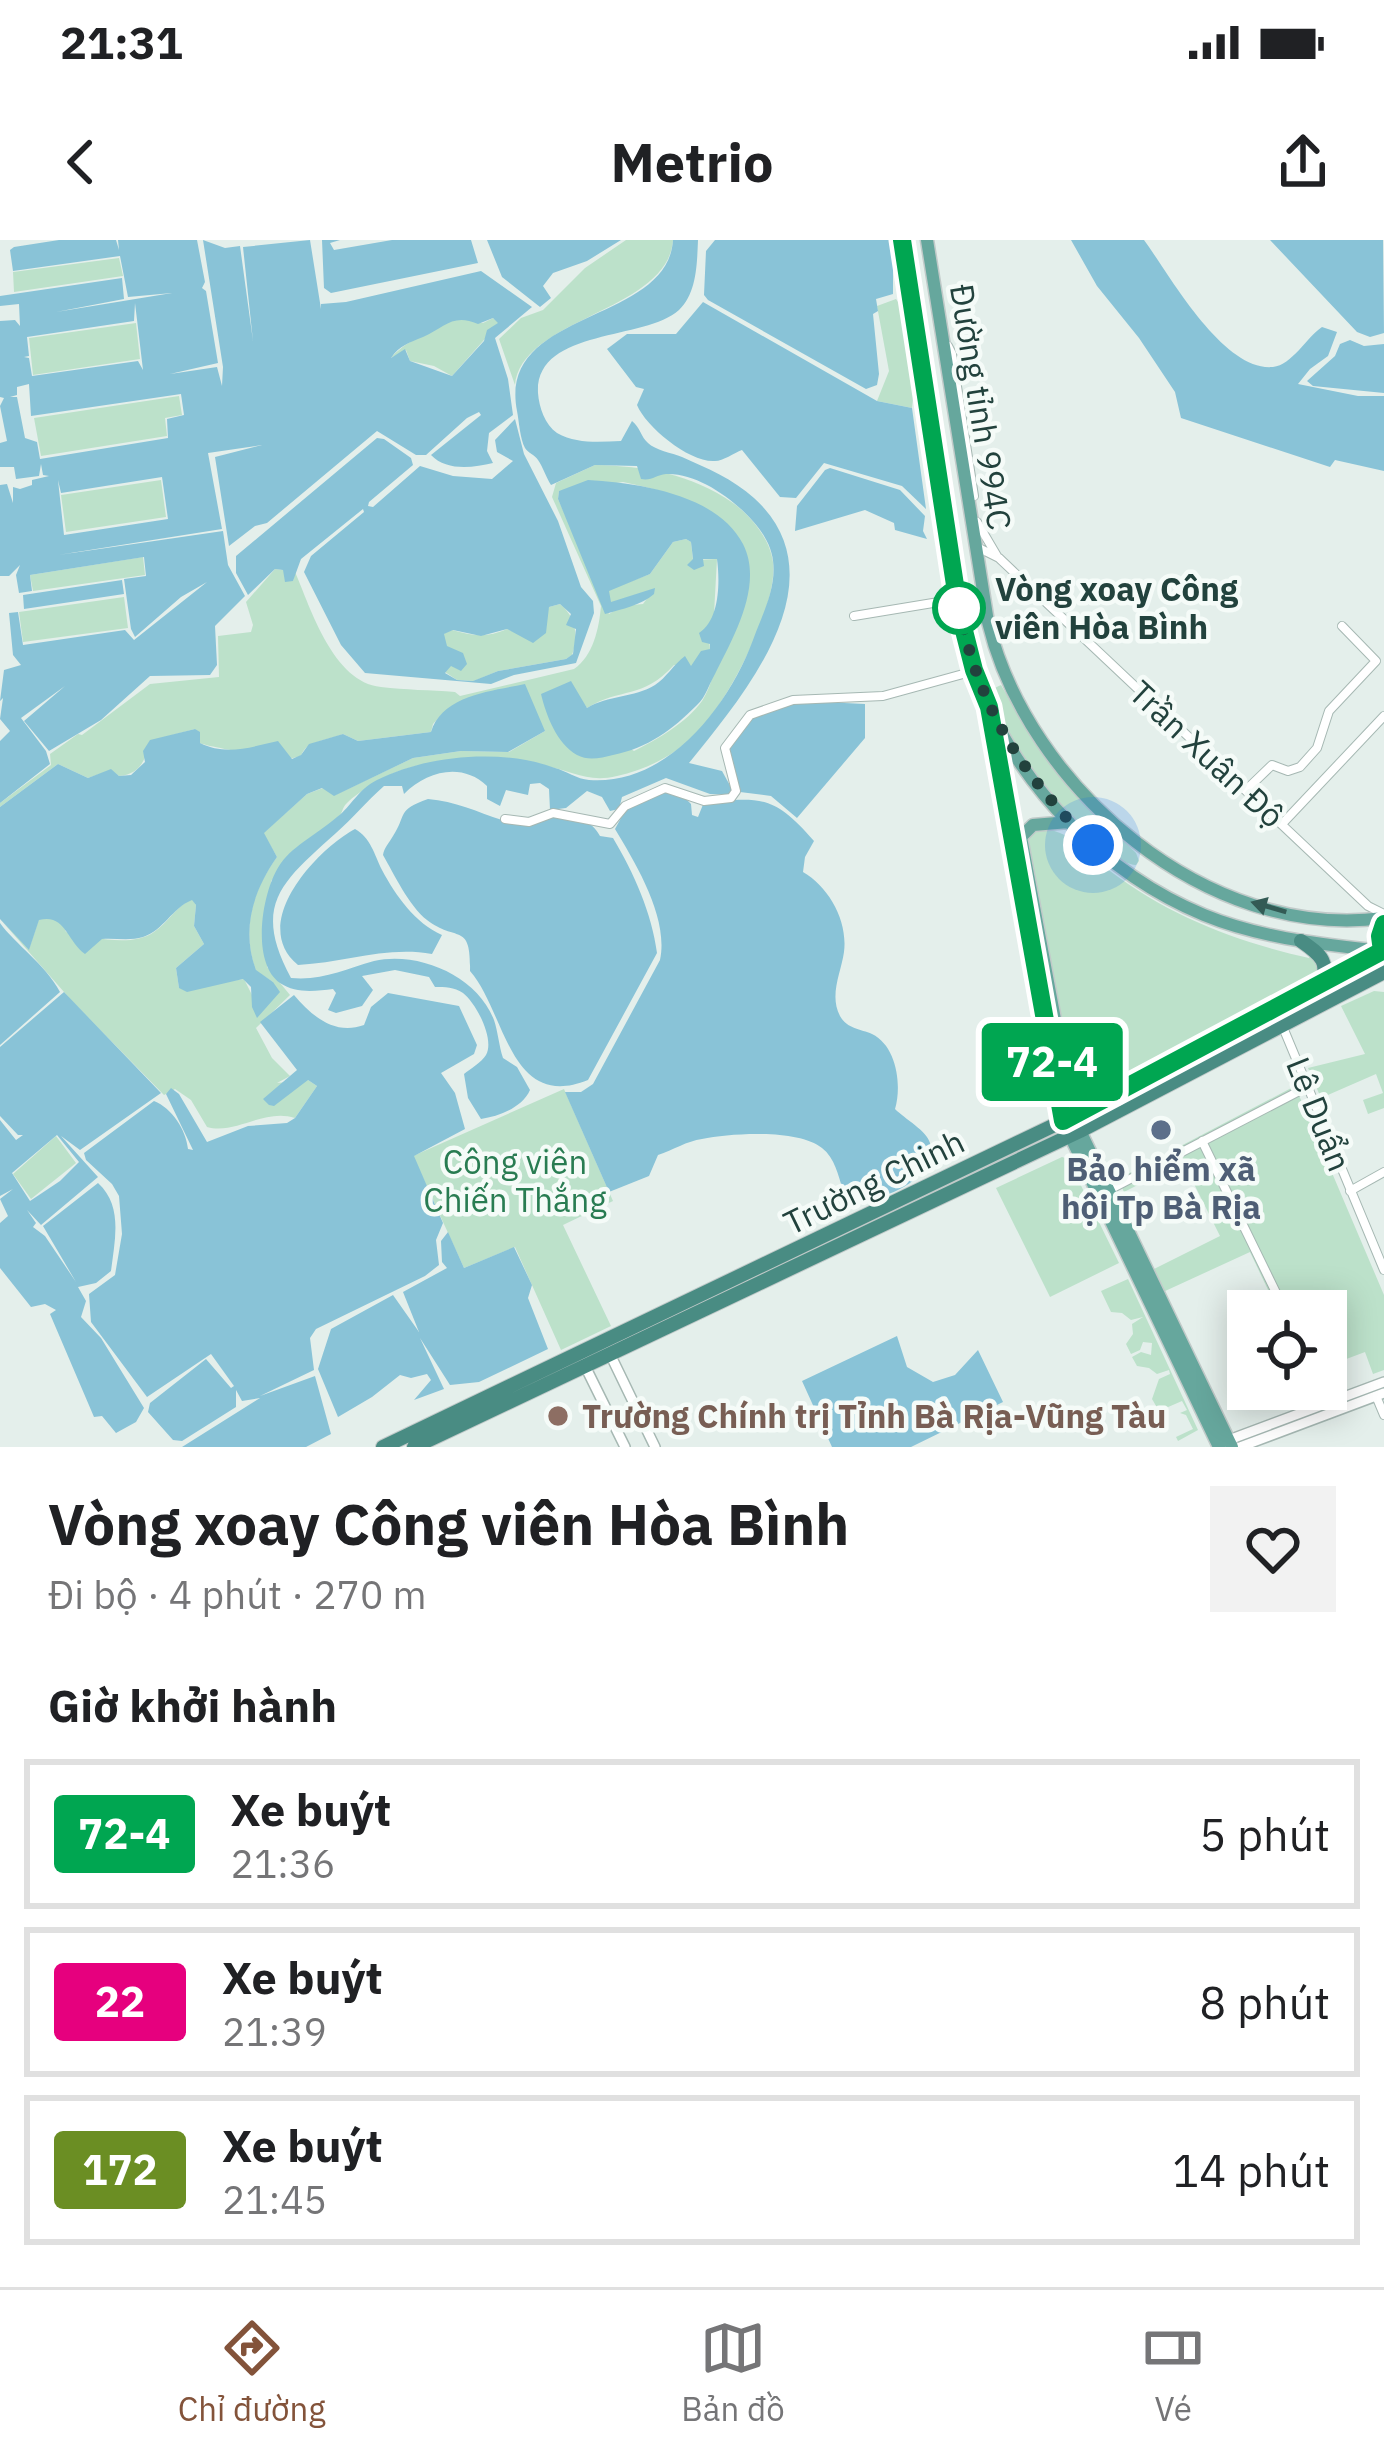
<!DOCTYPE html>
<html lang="vi">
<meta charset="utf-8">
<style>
:root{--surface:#fff;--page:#f2f2f2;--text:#202124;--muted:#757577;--line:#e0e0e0;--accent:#83533a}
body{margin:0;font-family:"IBM Plex Sans",sans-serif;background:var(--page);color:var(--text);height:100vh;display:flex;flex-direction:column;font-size:45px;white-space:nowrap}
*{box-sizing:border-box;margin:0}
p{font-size:39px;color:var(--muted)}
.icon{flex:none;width:66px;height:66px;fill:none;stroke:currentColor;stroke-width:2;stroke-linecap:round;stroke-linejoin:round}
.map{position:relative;height:1207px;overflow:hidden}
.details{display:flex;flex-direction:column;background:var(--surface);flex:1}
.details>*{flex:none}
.badge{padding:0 24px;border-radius:9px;font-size:42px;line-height:78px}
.fabs{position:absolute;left:1227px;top:1050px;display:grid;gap:24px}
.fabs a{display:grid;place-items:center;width:120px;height:120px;border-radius:0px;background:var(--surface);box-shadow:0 6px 30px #0003;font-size:60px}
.you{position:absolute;width:60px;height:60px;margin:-30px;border:9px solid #fff;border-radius:50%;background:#1a73e8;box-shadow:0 0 0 18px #1a73e833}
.map>.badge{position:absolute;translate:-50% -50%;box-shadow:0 0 0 6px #fff}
h2{padding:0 48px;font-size:45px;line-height:108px}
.round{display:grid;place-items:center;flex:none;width:126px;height:126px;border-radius:0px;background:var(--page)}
.head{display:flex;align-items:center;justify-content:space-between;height:204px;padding:0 48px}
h1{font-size:57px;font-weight:800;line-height:90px}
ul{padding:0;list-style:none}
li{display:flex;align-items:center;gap:36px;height:150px;margin:0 24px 18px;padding:0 24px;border:6px solid var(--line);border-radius:0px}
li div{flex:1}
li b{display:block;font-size:45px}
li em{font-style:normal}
li .badge{min-width:132px;font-weight:700;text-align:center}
.status{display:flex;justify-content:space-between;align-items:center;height:84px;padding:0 60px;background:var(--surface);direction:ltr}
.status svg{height:33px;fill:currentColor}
header{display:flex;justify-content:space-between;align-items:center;height:156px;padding:0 48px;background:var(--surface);font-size:54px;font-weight:800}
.menu{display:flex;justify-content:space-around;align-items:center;height:168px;border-top:3px solid var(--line);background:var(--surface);font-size:33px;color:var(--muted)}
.menu a{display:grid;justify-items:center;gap:6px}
.menu .on{color:var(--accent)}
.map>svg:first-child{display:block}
.green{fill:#bce1ca;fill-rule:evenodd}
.water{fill:#89c3d7;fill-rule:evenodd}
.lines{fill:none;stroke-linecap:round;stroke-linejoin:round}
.minor-casing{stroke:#a6b8b3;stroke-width:10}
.tertiary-casing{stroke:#a6b8b3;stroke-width:12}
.primary-casing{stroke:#c1cac9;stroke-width:15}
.trunk-casing{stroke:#c1cac9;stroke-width:16}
.minor{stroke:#fff;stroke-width:8}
.tertiary{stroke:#fff;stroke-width:9}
.primary{stroke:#66a79d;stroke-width:12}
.trunk{stroke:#498c83;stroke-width:14}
.oneway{fill:#335b55}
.line-casing{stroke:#fff;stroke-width:27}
.line{stroke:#00a651;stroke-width:18}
.walk{stroke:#22423d;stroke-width:12;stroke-dasharray:0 21.6}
.stop-dot{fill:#fff;stroke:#00a651;stroke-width:6}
.service-dot{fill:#5c6f8a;stroke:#f5fbf8;stroke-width:4.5}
.education-dot{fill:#8d6e63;stroke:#f5fbf8;stroke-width:4.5}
.labels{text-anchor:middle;stroke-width:9;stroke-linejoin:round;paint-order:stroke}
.street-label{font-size:33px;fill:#22423d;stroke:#f5fbf8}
.stop-label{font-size:33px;font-weight:bold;fill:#22423d;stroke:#f5fbf8;text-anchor:start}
.park-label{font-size:33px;fill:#297c52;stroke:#f5fbf8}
.service-label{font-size:33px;font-weight:bold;fill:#4e5e75;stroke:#f5fbf8}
.education-label{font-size:33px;font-weight:bold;fill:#785e54;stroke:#f5fbf8;text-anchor:start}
</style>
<div class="status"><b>21:31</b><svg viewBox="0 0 49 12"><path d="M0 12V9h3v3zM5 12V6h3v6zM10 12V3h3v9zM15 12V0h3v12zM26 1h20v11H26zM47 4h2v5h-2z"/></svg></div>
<header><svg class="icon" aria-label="back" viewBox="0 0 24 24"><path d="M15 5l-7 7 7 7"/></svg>Metrio<svg class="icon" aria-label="share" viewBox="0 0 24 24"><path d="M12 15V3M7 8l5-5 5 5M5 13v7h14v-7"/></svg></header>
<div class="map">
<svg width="1384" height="1207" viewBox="0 0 1384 1207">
<rect width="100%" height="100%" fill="#e4efeb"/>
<path class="green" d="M626,0h47c-5,72 -151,77 -158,145l-16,-46 22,-21 22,-8 42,-42z
M119,18l4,18 -109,16 -1,-20z
M896,59c19,26 20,78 16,109l-35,-7 12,-30 -12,-65z
M493,78l6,5 -47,53 -18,-10 -24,-5 -4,-11 -15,8c8,-12 55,-41 72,-39 7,1 13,4 20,4z
M136,83l4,36 -107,16 -4,-37z
M179,156l3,19 -17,3 2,18 -126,20 -7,-38z
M595,225c50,1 96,9 138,38 18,13 37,36 40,59 6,42 -46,142 -77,172 -21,21 -50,36 -79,42 -29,7 -45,-5 -71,-10 -48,-10 -96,-11 -144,4 -15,5 -43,21 -55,33 -6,6 -3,9 -10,15 -23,19 -44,40 -66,63l-4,86 23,28 -34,33 16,30 18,18 -13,7 31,-3 9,6 -22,32c-31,-10 -59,17 -88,9l-16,-27 -16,-11 -11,6 -93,-95 -71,-81 29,30 10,-30 10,-2 14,7 3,8c26,5 65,16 88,0 15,-10 21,-25 38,-33l4,6 -2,21 10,18 -28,24 3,20 65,-9 10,20 19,-17 -17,-11c-15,-41 -4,-80 21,-114l-14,-24 44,-39 16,-6 12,7 78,-37 48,-7 48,1 36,-21 -103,-17 -9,10 -2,8 -73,9 -15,-7c-10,4 -28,7 -36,13 -8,7 -2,9 -14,11 -7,2 -86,-11 -93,-15l-5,-14 -45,12c-5,19 -9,33 -31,35l-8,-6 -23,8 -30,-14 -58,43v-4l51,-38 -1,-11 28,-20 4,1 68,-51 69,-7 -1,-41 33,-4 2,-7 -7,-23 29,-33 8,1 10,11 2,-9c16,37 38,110 86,115 24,3 50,3 74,5l5,4 114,-27c19,-13 25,-40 27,-63l-49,-109 4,-14zM623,242c45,9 79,20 113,53 -6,37 -14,139 -34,166 -16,22 -44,38 -68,50l-93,-57 41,7 5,7c34,-21 55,-8 87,-43l16,3 20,-19 -2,-20 6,-15 3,-55 -24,1 -2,-18 -5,-3 -13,3 -23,32 -42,16 2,13 44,-14 -11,15 -21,2 -13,8 -51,-115 1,-8z
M161,240l5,37 -100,15 -5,-37z
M143,317l2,18 -112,16 -3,-16z
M124,357l4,31 -105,14 -4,-30z
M560,364c16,13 19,32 12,51l-6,4 -68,12 -24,10 -17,-1 -12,-8 6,-7 -8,-31 9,-4c21,6 35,8 55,-1l12,5 27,-20 3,-7z
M1001,445l34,59 30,39 71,70 3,8 -3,4c-31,-1 -101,-88 -119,-115 -11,-19 -21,-39 -29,-59z
M1039,589c31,0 48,24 71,42 59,45 127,71 199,87l1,-4 15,20 -243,129 -3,-2 -13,-46 -39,-212 1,-6z
M1374,751l10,1v116l-16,6 -5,-14 20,-7 -7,-19 -55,24 -13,-30 57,-14 -24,-48z
M1295,846l89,209v75l-11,4 -8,-22 -32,12 8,23 -22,10 -4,-8h11v-78h-48l-28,-59 -87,40 -11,-22 68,-34 -37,-74 -59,30 -6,-13z
M564,849l49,112 -50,24 48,101 -50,24 -46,-103 -51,21 -51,-112z
M56,896l20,27 -45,36 -18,-25z
M1062,917l6,2 51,104 -69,34 -54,-109z
M1128,1039l70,151 -20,11 -2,-4 17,-8 -7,-14 -6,-2 7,-3 -5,-9 -23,10 -7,-12 7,-20 11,-5 -1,-4 -12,4 -8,-6 -12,-2 -5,-9 9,-5 10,3 1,-12 -9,-1 -3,8 -9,4 -5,-10 7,-10 -1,-10 11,-7 -12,3 -9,-7 -11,-1 -10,-21z"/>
<path class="water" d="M59,0h57l3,10 -1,-10h79l8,42 -3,6 4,3 12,72 -48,11 47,-7 5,19 1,-19 -20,-127 22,8 15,-2 13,95 -10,-94 67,-7 11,69v-5l25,-2 135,-31 51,36 -37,31 13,41 5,36 -24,18 -2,18 6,12c-21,5 -47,8 -62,-8l50,-40 -2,-3 -12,6 -41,37h-10l-39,-24 -110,92 -12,3 -26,20 -14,-89 47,-12 -54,8 14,76 -164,26 165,-24 5,34 17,31 -30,30 2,39 -7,10 -60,1 -49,44 -52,31 -25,-30 41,-35 -44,32 25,33 4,13 -50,39v-62l10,-10 -10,-12 3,-21 -3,3 4,-31 17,-5 -8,-10 -4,-42 9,-1 5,33 102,-15 9,10 73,-58 -26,15 -46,40 -4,-8 -7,-50 22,-3 -2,-19 -114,18 2,16 -13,2 -3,-18 4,-10 -11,11h-9v-91l7,-1 6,19v-16l7,2 12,-4v-5l17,-4 -6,-1 -2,-11 -2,12 -23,3 -2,-12h-14v-24l7,-2 -7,-35 4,-8 -4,-1v-76l15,-1 5,6 -1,-22 -19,2v-10l122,-18 2,21 -68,13 116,-19 -44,4 -8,-41 -107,15 -3,-21 4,-3zM135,63l8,67 -5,-9 -106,15 -3,-18 -5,-1 5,-1 -2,-19 107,-16zM493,78l5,5 -11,7 -3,11 -32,35 -42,-15 -5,-12 -14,9c9,-13 18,-15 32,-21 22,-10 30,-24 55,-13zM29,144l2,32 150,-22 3,21 -17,4 1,19 -128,21 -3,-17 -12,-4 -8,-41h-7l7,-2v-8zM162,237l6,42 -104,16 -6,-55 3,13z
M322,0h18l-10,3 4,7 58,-10h79l7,23 -147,30 -7,-5z
M487,0h134l-34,21 -34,12 -10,13 8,12 -11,9 -38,-30z
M673,0h25c-1,23 -1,53 -19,70 -34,31 -144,18 -141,83 1,14 7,32 19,40 20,11 41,9 64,8l11,-20c8,6 9,16 16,22 7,7 24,10 34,14 25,11 51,22 72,41 89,81 -10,197 -65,265l33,8 11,20 -4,4 -19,-1 -44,-16 -44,19 -3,12 -9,2 -8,-14 -15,-6 -21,17 -16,2 -1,-21 -9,-6 -10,1 -2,11 -22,-5 -6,16 -13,-7v-13c-25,-24 -60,-15 -83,8l-2,-8h-18c-17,15 -31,32 -48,47 -53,48 -85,71 -45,145 31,3 54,-9 83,-17 45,-10 103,15 120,59 4,12 5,26 9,38l14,9 13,23c-8,18 -31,26 -49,29l-13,-21 -4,-24c6,-5 18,-12 22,-19 9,-16 -10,-52 -23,-62 -9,-6 -18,-6 -28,-6l-6,-10 -34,-7 -33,6 11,14 -11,16 -26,7 -8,-3 8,-17 -3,-4c-17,2 -37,5 -53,-6 -30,-21 -18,-94 1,-120 13,-18 39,-31 56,-46 15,-11 20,-27 40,-37 50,-25 125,-32 178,-12 11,3 22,11 34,12 79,6 140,-75 164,-140 12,-33 33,-69 11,-104 -17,-28 -63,-64 -98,-62 -10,1 -14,7 -25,5l-4,-13 -42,-1 -44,20c-5,-8 -8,-18 -13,-25 -3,-5 -10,-7 -13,-12 -5,-9 -6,-27 -8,-37 -20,-103 151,-86 156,-171z
M715,0h178v54l-17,5 2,12 -5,3 6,60 -2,11 -11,4 -158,-89 -4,-5 2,-44z
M1071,0h73c25,34 79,132 129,127 19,-2 33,-29 49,-40l15,5 -9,24 -18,13 -12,15 60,12h26v75l-49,-11 -5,7 -149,-49 -6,-26 -36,-54 -42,-52z
M1270,0h113l1,93 -14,4 -13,-5z
M703,62l174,99 35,7 14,101 -24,-23 -78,-23 -28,35 -16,-1 -38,-47c-8,3 -19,11 -27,11 -25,2 -69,-34 -78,-56l7,-16 -8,-2 -29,-38 20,-15h49z
M1350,100l14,6 20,-2v49l-71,-7 -6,-5 28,-25 5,-12z
M515,179l9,35 34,67 23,66 12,14 1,12 -18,50 -62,12 -23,9 -126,-11 -24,-28 -37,-73 7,-16 53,-44 -1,-3 -62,50 -8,22 -8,1 -2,-12 -8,-1 -27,26 -12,-22v-17l141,-118 7,1 27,19 2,7 -44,37 -1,4 5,1 47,-41 33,10 39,3 21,-18 -16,-9 -2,-12zM560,364l11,10 -5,11 10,4 -3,25 -7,5 -68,12 -25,10 -16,-1 -12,-7 6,-7 10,5 6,-7 -4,-11 -16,-7 -3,-12 9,-4 28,6 26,-7 26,14 13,-10 3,-26z
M830,228l70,22 25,26 -2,15 4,8 -32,-9 -1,-7 -29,-13 -70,21 2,-25 28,-36z
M588,240c50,3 129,14 155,64 21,41 -10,94 -28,130 -6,10 -9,23 -18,31 -25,25 -49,43 -84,50 -12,3 -25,6 -36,0 -20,-11 -31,-40 -36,-61l30,-13 16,27c21,-13 47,-10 68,-23 11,-7 19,-21 30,-29l6,10 10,-15 9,-2v-5l-8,-2 -3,-9c21,-13 21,-52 18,-74h-14l1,7 -10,4 -7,-5 6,-6 -2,-17 -5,-3 -13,3 -23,32 -41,17 2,11 44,-14 -1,6c-12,11 -32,15 -49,20l-47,-115 1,-8z
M122,340l2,14 -100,15 -1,-14z
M525,444l20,47 -37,21 -47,-1 -48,7 -79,38 -12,-8 -15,6 -43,39 13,24c-24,34 -36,73 -21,113l17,12 7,10 -23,26 -5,-11 -1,-20 -8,-8 -56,13 -8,-4 -3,-20 28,-24 -10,-18 2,-21 -4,-5c-20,8 -28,30 -49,37 -12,4 -28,1 -41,2l-17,15c-18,-13 -20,-41 -46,-34l-10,30 -29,-31v-112l58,-43 30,14 23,-9 8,7 12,-1 14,-13 -2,-11 7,-11 45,-11 5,3v11c26,13 51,4 78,-2l14,18 9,-4 8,-11 34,-10 15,7 73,-9c11,-37 61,-41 94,-48z
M803,461l62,3v34l-68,80 -26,-22 -31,-4 -12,-42 21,-32z
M664,550l19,6 8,8 1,11 6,2 6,-15c57,-4 69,-8 110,39l-9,16 -2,15c26,15 45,49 41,80 -3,21 -15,43 -4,64 7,13 21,13 32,18 25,12 30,52 23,75 10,10 32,22 35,34 8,32 -42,59 -69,54 -6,-1 -12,-5 -18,-7 -5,-15 -8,-32 -21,-42 -24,-19 -90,-15 -120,-9 -15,2 -29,11 -44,16l-9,21 -40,16 -44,-100h16l12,-8 67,-124c9,-42 -24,-96 -45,-131l13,-24z
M428,559c27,2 49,13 74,21 30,8 78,-20 98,16l13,2c21,35 39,76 44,115l-69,127c-79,32 -82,-68 -118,-109 1,-50 -13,-28 -43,-51 -18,-14 -33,-46 -44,-65 1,-7 6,-12 10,-19 14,-21 3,-26 35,-37z
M355,589c16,9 19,25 27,41 14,26 33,53 60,65l-10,19c-47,-8 -88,9 -134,11 -50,-41 18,-115 57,-136z
M0,683c15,21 46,42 60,69l-60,53z
M64,752l97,101 -81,57 -19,-14 37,41 -57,48 -14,-15 9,13 -3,4 12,9 31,46 -33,-56 55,-43c25,23 17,56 13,88l-15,12 -18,4 8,14 -5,16 20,21 43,70 -8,14 -20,11 -14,-17 -8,1 -44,-103 6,-4 -11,-6 -14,3 -31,-39v-45l8,-7 -8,-17 13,-10 -13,7v-76l16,20 7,-5h-5l-18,-19v-69zM57,895l22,27 -19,19 -30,20 -18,-28z
M388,753l71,13 18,39 -3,9 -33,19 14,20 10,36 -51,27 29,67 -7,17 3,25 -14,11 -109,53 -6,9 4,32 -54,26 55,-20 16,58 -25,13h-124l78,-49 -18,3 -6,-11v17l-54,34 -9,-1 -25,-28 2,-9 56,-44 25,29 3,-2 -23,-32 -64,43 -56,-75 -2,-28 26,-19 7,-41 -3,-38 -7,-12 -26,-24 -2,-7 70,-52c18,7 32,29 34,48l5,1 -27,-56 5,-6 8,6 28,48 41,-16 39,-3 8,-5 22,-32 -9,-6 -34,26 -5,-1 -6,-6 34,-29 -37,-48 34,-27c17,20 40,41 70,30l7,-18z
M448,992l16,36 50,-21 18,38 -4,13 20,51 -69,33 -29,3 -30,-47 24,51 -30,11 17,-20 -4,-6 -16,4 -11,-3 -28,22 -34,20 -20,-48 13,-40 62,-34 26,37 -16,-40 44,-24 -5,-6 -1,-21z
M897,1096l10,31 26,15 22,-7 23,-25 25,52 -92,45h-79l-30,-66z"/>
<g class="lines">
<defs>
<path id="minor" d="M948,106l4,8 22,142
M977,282l20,34
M977,307l22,11 369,348 16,8
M854,376l103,-17
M1246,550l26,-25 16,6 12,-4 17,-19 12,-37 47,-50 -34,-35
M505,579l24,3 24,-9 57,11 15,-18 40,-18 39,13 27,-3 5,-7 -11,-43 25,-33 43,-15 90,-4 91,-25
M1282,584l102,-108
M1282,785l102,245
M1202,901l83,170
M1109,950l198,-103
M1350,951l34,-19
M1376,1156l8,19"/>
<path id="tertiary" d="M610,1114l45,93
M584,1124l41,83
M1226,1201l158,-59
M1240,1207l144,-54"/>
<path id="primary" d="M902,0c12,81 25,162 37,243 11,67 16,140 41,204 39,100 125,187 224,228 56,23 117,29 177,36
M927,0l61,382c40,166 220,320 396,296
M990,475l73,406 156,326
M1021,597l52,279 159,331
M1021,597l12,-12 36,-3"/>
<path id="trunk" d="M1384,684l-4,12 4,20
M1301,701c19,13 32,23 17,46
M383,1207l680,-326 318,-170
M414,1207l666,-316 304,-159"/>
</defs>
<use href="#minor" class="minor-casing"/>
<use href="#tertiary" class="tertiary-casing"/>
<use href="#primary" class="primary-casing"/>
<use href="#trunk" class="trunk-casing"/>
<use href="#minor" class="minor"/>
<use href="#tertiary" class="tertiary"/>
<use href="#primary" class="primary"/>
<use href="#trunk" class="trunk"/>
</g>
<defs><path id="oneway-solid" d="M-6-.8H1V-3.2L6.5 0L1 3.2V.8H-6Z" transform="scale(3)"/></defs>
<use class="oneway" href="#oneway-solid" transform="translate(1269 667) rotate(-164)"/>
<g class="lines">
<defs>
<path id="line" d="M902,0l57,371 15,59 15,37 74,414 319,-170 -2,-15 4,-12"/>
</defs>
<use href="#line" class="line-casing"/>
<use href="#line" class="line"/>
<path class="walk" d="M959,368c20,100 62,166 134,237"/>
</g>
<circle class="stop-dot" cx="959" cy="368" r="24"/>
<circle class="service-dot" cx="1161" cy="890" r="12"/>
<circle class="education-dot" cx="558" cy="1176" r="12"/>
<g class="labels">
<g class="street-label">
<text transform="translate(981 167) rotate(81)" y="12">Đường tỉnh 994C</text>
<text transform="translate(1207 514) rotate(43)" y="12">Trần Xuân Độ</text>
<text transform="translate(1319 874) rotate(68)" y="12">Lê Duẩn</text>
<text transform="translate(874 942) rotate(-26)" y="12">Trường Chinh</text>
</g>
<g class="stop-label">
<text x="995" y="361">Vòng xoay Công<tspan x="995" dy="38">viên Hòa Bình</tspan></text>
</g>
<g class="park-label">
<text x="515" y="934">Công viên<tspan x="515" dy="38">Chiến Thắng</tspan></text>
</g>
<g class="service-label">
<text x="1161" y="941">Bảo hiểm xã<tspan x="1161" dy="38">hội Tp Bà Rịa</tspan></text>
</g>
<g class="education-label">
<text x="582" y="1188">Trường Chính trị Tỉnh Bà Rịa-Vũng Tàu</text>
</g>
</g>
</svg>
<div class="fabs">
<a><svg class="icon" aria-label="locate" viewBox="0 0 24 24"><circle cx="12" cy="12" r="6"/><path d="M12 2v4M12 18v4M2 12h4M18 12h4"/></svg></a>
</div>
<div class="you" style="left:1093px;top:605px"></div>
<b class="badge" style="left:1052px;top:822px;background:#00a651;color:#fff">72-4</b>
</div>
<section class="details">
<div class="head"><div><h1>Vòng xoay Công viên Hòa Bình</h1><p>Đi bộ · 4 phút · 270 m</p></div><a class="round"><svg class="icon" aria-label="heart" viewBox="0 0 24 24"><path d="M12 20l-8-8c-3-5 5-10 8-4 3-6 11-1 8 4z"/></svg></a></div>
<h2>Giờ khởi hành</h2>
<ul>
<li><span class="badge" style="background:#00a651;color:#fff">72-4</span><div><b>Xe buýt</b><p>21:36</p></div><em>5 phút</em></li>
<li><span class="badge" style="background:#e6007e;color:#fff">22</span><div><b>Xe buýt</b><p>21:39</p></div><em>8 phút</em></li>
<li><span class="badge" style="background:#6b8e23;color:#fff">172</span><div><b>Xe buýt</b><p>21:45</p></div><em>14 phút</em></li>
</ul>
</section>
<nav class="menu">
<a class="on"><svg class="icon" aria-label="directions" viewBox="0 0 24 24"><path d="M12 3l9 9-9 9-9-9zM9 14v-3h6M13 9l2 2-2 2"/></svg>Chỉ đường</a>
<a><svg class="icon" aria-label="map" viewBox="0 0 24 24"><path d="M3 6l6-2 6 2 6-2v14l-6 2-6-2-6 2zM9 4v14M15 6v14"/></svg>Bản đồ</a>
<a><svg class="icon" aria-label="tickets" viewBox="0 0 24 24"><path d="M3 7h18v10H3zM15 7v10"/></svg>Vé</a>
</nav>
